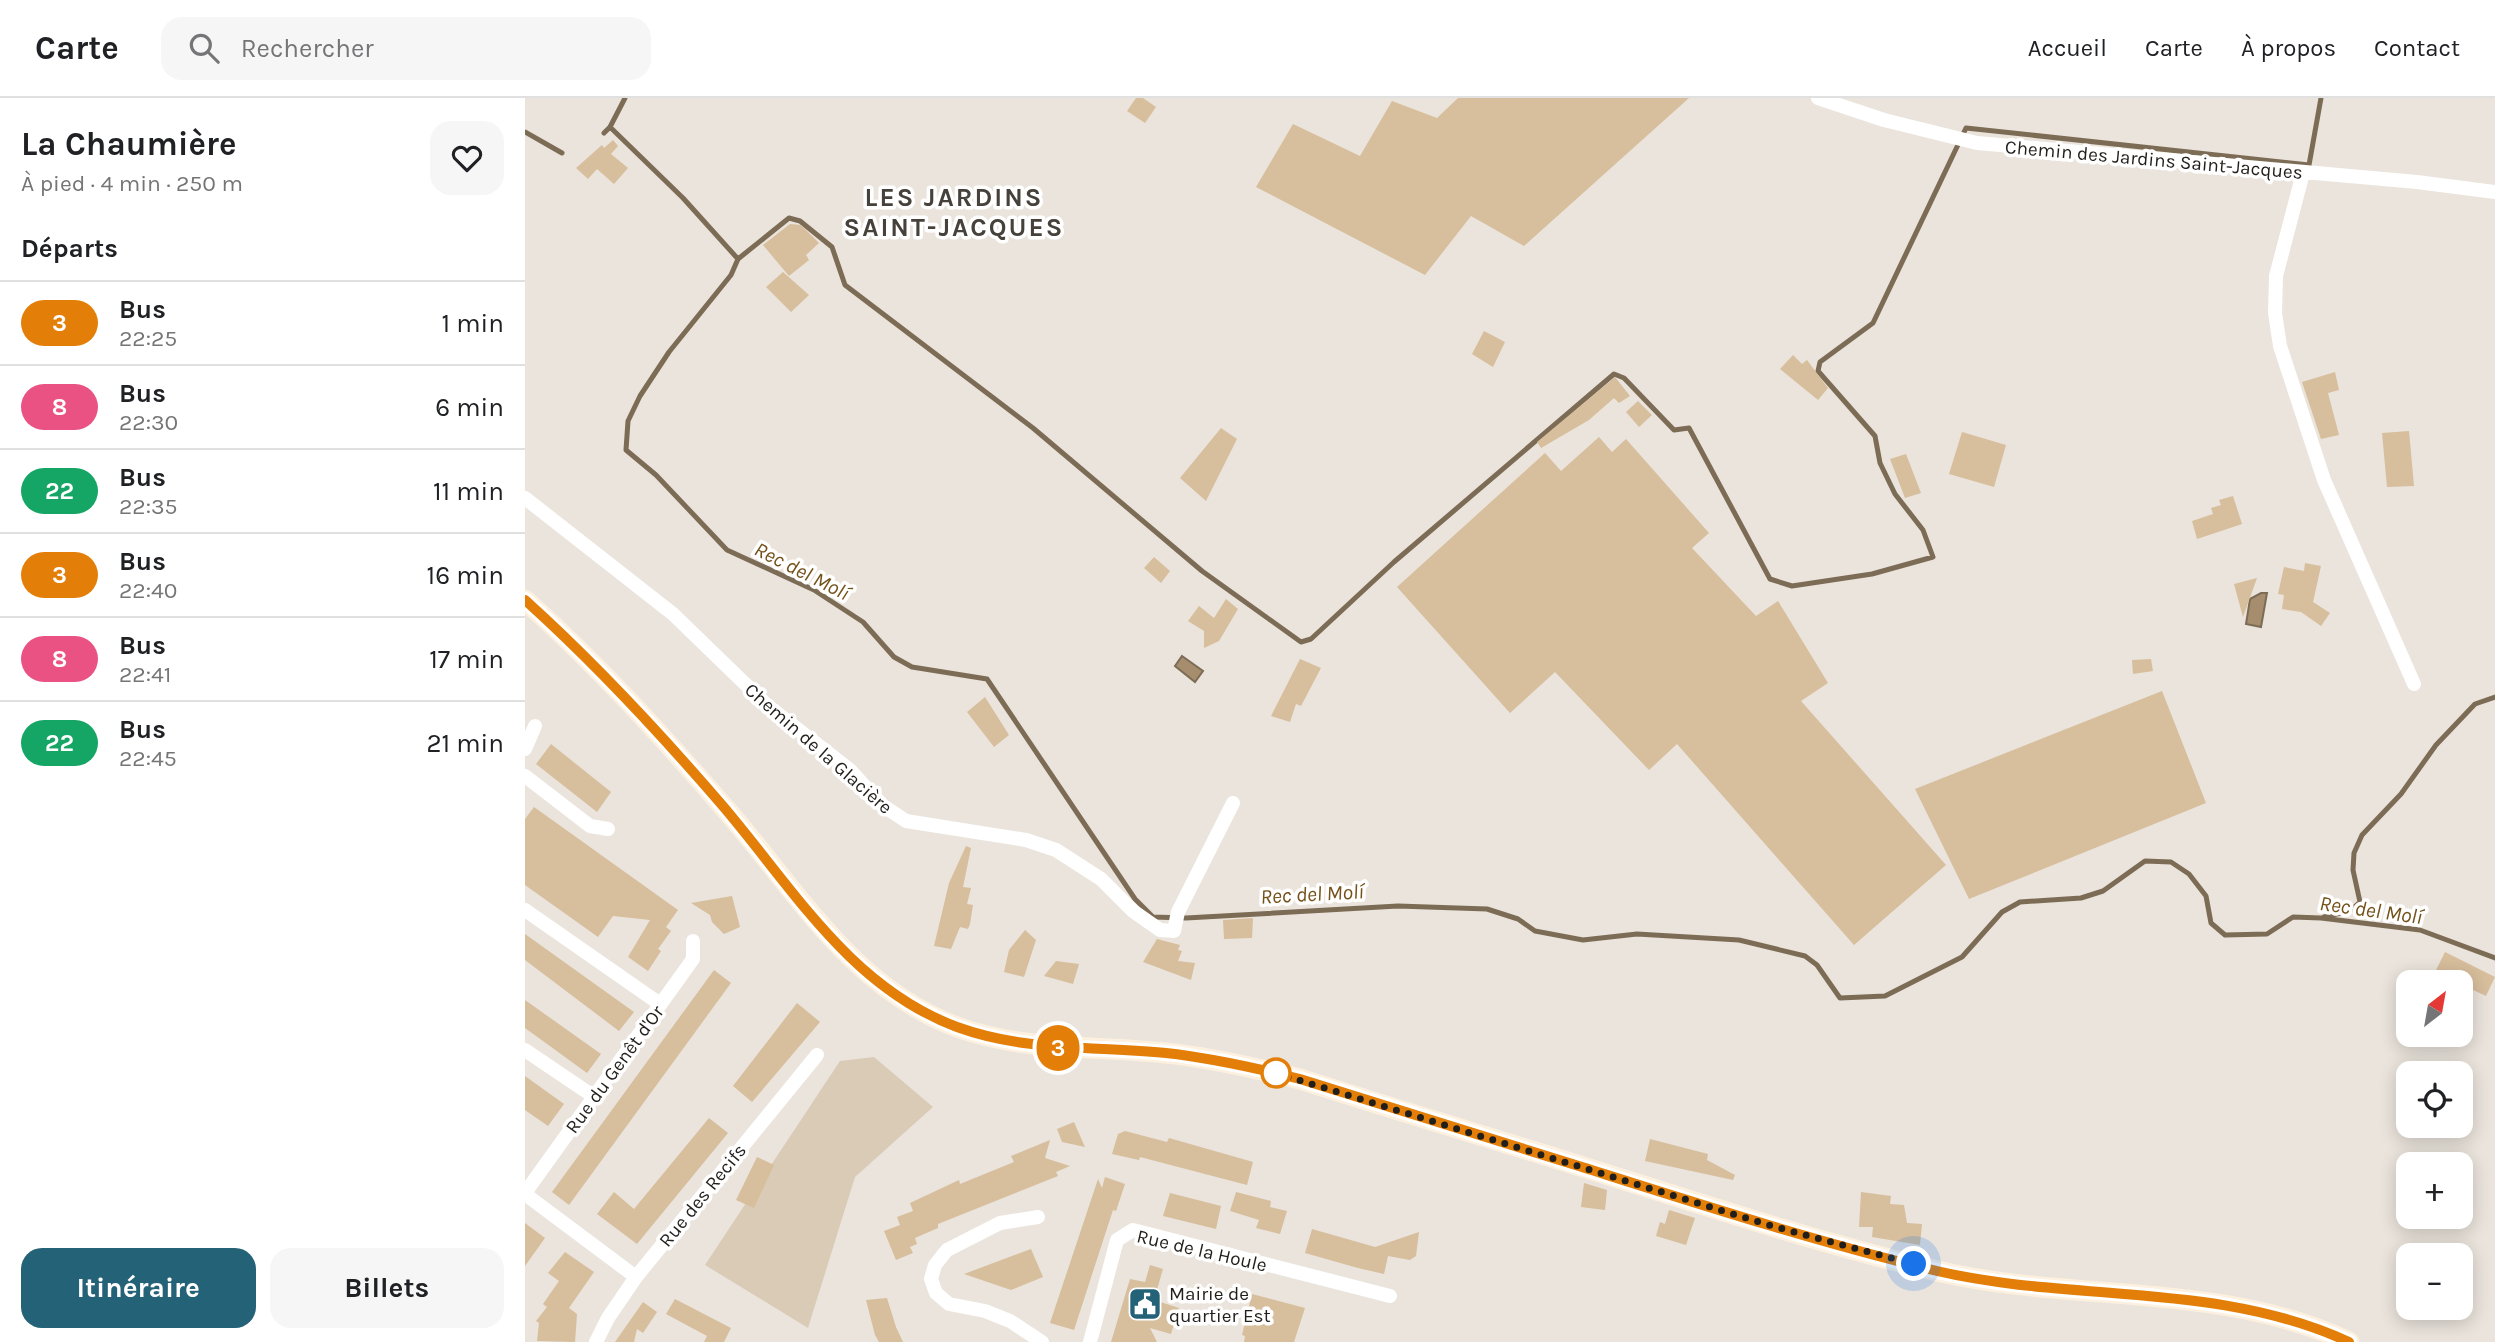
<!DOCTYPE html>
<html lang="fr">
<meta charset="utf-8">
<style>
:root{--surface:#fff;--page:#f6f6f6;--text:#202124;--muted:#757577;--line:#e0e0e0;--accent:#246278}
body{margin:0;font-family:Karla,sans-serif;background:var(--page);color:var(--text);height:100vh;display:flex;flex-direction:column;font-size:26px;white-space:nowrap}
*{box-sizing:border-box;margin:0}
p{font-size:23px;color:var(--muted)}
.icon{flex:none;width:38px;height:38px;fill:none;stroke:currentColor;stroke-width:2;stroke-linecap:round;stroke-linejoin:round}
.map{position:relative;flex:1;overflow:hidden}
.side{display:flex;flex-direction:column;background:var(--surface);width:525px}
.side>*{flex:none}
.badge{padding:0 14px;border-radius:23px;font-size:24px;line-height:46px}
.needle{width:46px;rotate:31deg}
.buttons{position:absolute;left:1871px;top:872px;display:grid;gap:14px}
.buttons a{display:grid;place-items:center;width:77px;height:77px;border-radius:14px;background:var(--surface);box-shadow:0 4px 18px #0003;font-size:35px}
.you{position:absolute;width:35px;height:35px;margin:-18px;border:5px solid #fff;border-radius:50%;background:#1a73e8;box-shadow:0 0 0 10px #1a73e833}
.map>.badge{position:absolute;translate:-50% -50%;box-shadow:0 0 0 4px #fff}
h2{padding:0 21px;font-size:26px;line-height:63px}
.round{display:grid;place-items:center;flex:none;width:74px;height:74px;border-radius:21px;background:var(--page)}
.summary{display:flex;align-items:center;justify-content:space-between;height:119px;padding:0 21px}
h1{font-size:33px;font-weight:700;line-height:52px}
.button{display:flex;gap:14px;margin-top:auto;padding:14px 21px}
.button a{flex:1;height:80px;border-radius:21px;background:var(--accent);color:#fff;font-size:28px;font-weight:700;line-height:80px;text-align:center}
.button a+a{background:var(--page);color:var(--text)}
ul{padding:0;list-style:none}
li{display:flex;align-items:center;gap:21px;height:84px;padding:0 21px;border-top:2px solid var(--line)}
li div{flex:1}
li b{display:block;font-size:26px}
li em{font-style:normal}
li .badge{min-width:77px;font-weight:700;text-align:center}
header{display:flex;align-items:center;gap:42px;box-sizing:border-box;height:98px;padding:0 35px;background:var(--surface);border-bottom:2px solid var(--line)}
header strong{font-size:33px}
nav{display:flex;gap:38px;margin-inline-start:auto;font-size:24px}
.search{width:490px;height:63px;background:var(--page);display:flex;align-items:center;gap:18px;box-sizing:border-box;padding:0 24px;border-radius:21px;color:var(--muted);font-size:26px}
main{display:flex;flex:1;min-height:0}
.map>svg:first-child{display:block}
.green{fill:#dacbb6}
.water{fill:#a58d6d;stroke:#7d6c55;stroke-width:2}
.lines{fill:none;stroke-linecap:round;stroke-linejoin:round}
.stream{stroke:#7d6c55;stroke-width:5}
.building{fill:#d7be9c}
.street{stroke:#fff;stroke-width:14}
.secondary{stroke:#fdf0de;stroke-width:21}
.line-casing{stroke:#fff;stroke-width:16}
.line{stroke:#e37f08;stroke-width:10}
.walk{stroke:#211f1c;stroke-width:7;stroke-dasharray:0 12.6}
.stop-dot{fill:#fff;stroke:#e37f08;stroke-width:3.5}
.labels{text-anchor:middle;stroke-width:7;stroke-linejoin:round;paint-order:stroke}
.street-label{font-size:19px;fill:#211f1c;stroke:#fff}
.poi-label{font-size:19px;fill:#211f1c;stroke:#fff;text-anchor:start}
.water-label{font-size:21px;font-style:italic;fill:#735119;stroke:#fff}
.district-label{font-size:26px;font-weight:bold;letter-spacing:2px;fill:#46413a;stroke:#fff}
</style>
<header>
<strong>Carte</strong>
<div class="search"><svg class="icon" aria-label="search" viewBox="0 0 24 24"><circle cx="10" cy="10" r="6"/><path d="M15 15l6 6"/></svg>Rechercher</div>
<nav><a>Accueil</a><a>Carte</a><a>À propos</a><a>Contact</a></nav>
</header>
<main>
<section class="side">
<div class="summary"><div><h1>La Chaumière</h1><p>À pied · 4 min · 250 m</p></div><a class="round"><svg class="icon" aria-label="heart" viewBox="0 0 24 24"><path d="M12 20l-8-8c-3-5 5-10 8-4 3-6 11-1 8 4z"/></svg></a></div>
<h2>Départs</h2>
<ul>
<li><span class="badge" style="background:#e37f08;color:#fff">3</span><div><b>Bus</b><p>22:25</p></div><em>1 min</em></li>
<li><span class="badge" style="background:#ea5284;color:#fff">8</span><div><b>Bus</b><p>22:30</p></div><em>6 min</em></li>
<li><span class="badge" style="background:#15a565;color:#fff">22</span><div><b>Bus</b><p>22:35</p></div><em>11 min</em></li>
<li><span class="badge" style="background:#e37f08;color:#fff">3</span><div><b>Bus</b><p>22:40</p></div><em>16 min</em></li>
<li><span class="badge" style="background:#ea5284;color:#fff">8</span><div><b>Bus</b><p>22:41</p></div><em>17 min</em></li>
<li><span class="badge" style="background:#15a565;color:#fff">22</span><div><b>Bus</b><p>22:45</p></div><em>21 min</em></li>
</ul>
<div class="button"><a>Itinéraire</a><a>Billets</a></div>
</section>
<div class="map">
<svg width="1970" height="1244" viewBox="0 0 1970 1244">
<rect width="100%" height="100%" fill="#eae4dc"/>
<path class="green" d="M349,959l59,50 -78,70 -47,151 -103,-63 135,-204z"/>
<path class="water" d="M1736,495h6l-6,34 -15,-3 4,-25z
M657,558l21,15 -8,11 -20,-16z"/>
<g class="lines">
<path class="stream" d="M85,29l15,-29
M0,34l37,21
M79,35l6,-6 73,71 55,61 -7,16 -62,77 -29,44 -12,25 -2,29 30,25 71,75 87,40 49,32 31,35 18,10 75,12 148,220 18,18 33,1 212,-12 89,3 31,10 17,12 48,9 54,-6 102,6 66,16 12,9 23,33 45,-2 77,-39 40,-45 18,-10 61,-4 22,-7 42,-30 26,1 18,12 17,22 5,27 14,12 42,-1 26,-17 28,1 99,12 75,28
M213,161l51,-41 11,3 32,26 13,38 188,143 169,143 99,71 10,-3 83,-77 220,-188 10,4 50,52 15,-2 81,151 22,7 80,-12 61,-17 -10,-27 -28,-36 -15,-31 -5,-27 -57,-65 2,-9 53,-39 93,-195 343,37 12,-67
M1799,819l26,-6 10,-9 -7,-32 1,-17 8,-18 39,-41 35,-49 39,-41 20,-7"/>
</g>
<path class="building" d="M611,0h7l13,9 -11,16 -18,-12z
M933,0h231l-165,148 -53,-30 -46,59 -169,-88 37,-63 67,32 32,-55 45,17z
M88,42l5,6 -7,8 17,14 -14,16 -17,-15 -9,10 -12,-11 26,-23 2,3z
M265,126l11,1 18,18 -13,12 3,5 -20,16 -26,-31z
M258,174l26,23 -18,17 -25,-25z
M959,233l21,11 -12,25 -21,-13z
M1268,257l9,9 5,-4 21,28 -10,12 -38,-31z
M1810,274l4,18 -11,3 11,42 -18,4 -19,-57z
M1090,279l15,19 -11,7 -5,-5 -25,22 -48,28 -4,-6z
M1113,303l14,14 -13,12 -13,-15z
M696,330l16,11 -31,62 -26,-23z
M1884,333l5,55 -27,1 -5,-54z
M1437,334l44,13 -12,42 -45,-13z
M1074,339l13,15 14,-13 83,94 -17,15 64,68 22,-15 50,82 -27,18 145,164 -92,80 -177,-201 -28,26 -94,-98 -45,41 -113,-126 148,-134 16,18z
M1381,356l15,39 -16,5 -15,-39z
M1708,398l9,28 -45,15 -5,-18 21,-7 -2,-6 10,-3 -2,-5z
M629,459l16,14 -9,12 -17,-15z
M1780,465l16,3 -8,36 17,11 -9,13 -20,-14 -19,-3 2,-14 -6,-1 6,-27 20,4z
M1732,480l-14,39 -9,-33z
M701,501l12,10 -19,32 -15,7v-17l-16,-10 11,-15 15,12z
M775,561l21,9 -20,38 -5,-2 -6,18 -19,-6z
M1626,561l2,12 -20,3 -1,-14z
M1637,593l44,112 -237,96 -54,-110z
M460,599l24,38 -15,12 -27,-35z
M26,646l60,48 -14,20 -61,-48z
M9,709l144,103 -12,17 5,4 -13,18 3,2 -13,20 -20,-14 22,-37 -37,-4 -15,21 -73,-52v-66z
M441,748l5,2 -8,39 8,1 -4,16 6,1 -3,19 -2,5 -8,-2 -9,22 -17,-3 15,-63z
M207,798l8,31 -16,7 -12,-12 -2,-7 -19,-12z
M728,820l-1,20 -28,1 -1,-19z
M500,832l11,10 -12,37 -20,-5 5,-22z
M0,836l109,78 -15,19 -94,-71z
M632,841l23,6 -2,5 4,1 -4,10 17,2 -4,17 -48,-18z
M1920,854l50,25 -9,19 -51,-24z
M531,863l23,3 -6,20 -29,-8z
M189,872l17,13 -162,222 -17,-13z
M0,902l76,54 -14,19 -62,-45z
M272,905l23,19 -68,80 -19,-16z
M0,978l39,28 -16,22 -23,-16z
M184,1020l19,15 -91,111 -40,-30 17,-22 20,17z
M549,1024l11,25 -23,-5 -5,-13z
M600,1033l42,11 2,-4 84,24 -6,23 -107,-28 -1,3 -27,-6 6,-20z
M1125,1041l58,15 -1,6 28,15 -2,5 -88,-19z
M525,1042l-5,18 25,8 -14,6 2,4 -120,48v4l-23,10 2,6 -7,3 3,6 -17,7 -12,-29 16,-6 -3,-8 16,-6 -3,-8 49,-23 1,4 54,-22 -3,-6z
M232,1059l17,8 -20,43 -18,-8z
M580,1079l20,7 -9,27 -3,-1 -39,120 -24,-7 48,-144 4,9z
M1059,1085l23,7 -2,20 -24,-3z
M711,1094l35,9 -1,6 17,4 -7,23 -24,-6 3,-8 -29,-9z
M1336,1094l30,4 -1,8 14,1 3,18 15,1 -2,21 -48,-8 1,-10h-14z
M645,1095l51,13 -5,23 -53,-13z
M1144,1112l26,8 -9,27 -30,-9 4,-14 5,2z
M0,1125l20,15 -20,28z
M787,1131l63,18 44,-15 -3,24 -6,4 -22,-4 -4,18 -26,-6 -53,-15z
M506,1151l12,28 -32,13 -47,-16z
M40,1154l29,20 -25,36 8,6 -2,28 -38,-1 2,-18 -3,-2 11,-14 -4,-3 16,-23 -11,-8z
M625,1167l13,4 -9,31 25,8 -8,26 -21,-6 7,14h-46l19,-63 15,3z
M727,1196l53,14 -11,34h-50l1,-6 -3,-1z
M362,1200l9,29 7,15h-24l-4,-7 -9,-35z
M150,1201l56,29 -7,14h-20l3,-6 -41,-22z
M118,1204l14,10 -14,21 -6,-4 -3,13h-19z"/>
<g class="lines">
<path class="street" d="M1293,0l66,22 93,23 440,39 78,10
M1778,75l-27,103 -1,37 5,33 44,134 90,204
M0,400l148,116 95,92 82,64 32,35 24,16 120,19 30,10 45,29 32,32 27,19 14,1 4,-19 55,-109
M0,651l10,-23
M0,678l65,50 18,3
M0,812l135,94
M0,952l68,46
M0,1095l168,-234v-18
M0,1096l111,83
M513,1119l-38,6 -53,27 -12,15 -4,14 5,14 13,11 36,7 25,10 32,21
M71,1244l12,-24 28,-41 181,-222
M565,1244l27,-102 16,-10 257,66"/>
<path class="secondary" d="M0,502c74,66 139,138 204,213 70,81 124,175 228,214 69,25 138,18 209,26 46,5 90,15 134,26 87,28 174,54 261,81 125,39 249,81 376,111 137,32 282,10 412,71"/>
</g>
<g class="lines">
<defs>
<path id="line" d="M0,502c71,64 135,133 197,205 71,83 128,182 235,222 69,25 138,19 209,26 46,5 90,15 134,26 94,30 188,58 282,88 117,37 235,75 355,104 137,32 280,10 412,71"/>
</defs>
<use href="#line" class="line-casing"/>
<use href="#line" class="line"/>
<path class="walk" d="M751,975l496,153 142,38"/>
</g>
<defs>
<symbol id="civic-square" viewBox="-11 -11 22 22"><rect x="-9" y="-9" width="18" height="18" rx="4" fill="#246278" stroke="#fff"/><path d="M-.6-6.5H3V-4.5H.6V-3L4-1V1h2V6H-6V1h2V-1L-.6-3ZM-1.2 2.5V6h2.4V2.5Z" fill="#fff"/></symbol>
</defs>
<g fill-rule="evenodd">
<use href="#civic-square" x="601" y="1187" width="38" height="38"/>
</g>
<circle class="stop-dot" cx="751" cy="975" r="14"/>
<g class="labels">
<g class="street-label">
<text transform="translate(1629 61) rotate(5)" y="7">Chemin des Jardins Saint-Jacques</text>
<text transform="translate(294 650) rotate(41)" y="7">Chemin de la Glacière</text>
<text transform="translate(89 971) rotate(-54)" y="7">Rue du Genêt d'Or</text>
<text transform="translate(177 1097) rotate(-51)" y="7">Rue des Recifs</text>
<text transform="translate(677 1152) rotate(13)" y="7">Rue de la Houle</text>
</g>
<g class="poi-label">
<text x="644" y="1202">Mairie de<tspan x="644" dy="22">quartier Est</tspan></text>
</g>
<g class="water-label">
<text transform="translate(277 473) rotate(27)" y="7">Rec del Molí</text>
<text transform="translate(787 796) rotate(-3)" y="7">Rec del Molí</text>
<text transform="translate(1846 812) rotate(8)" y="7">Rec del Molí</text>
</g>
<g class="district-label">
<text x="429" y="108">LES JARDINS<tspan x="429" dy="30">SAINT-JACQUES</tspan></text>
</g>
</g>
</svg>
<div class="buttons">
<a><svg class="needle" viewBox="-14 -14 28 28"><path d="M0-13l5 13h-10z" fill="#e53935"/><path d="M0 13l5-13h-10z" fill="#757577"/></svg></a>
<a><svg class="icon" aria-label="locate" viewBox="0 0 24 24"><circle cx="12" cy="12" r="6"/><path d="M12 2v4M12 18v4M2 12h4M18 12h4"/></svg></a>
<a>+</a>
<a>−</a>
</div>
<div class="you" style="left:1389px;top:1166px"></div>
<b class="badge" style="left:533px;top:950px;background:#e37f08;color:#fff">3</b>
</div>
</main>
